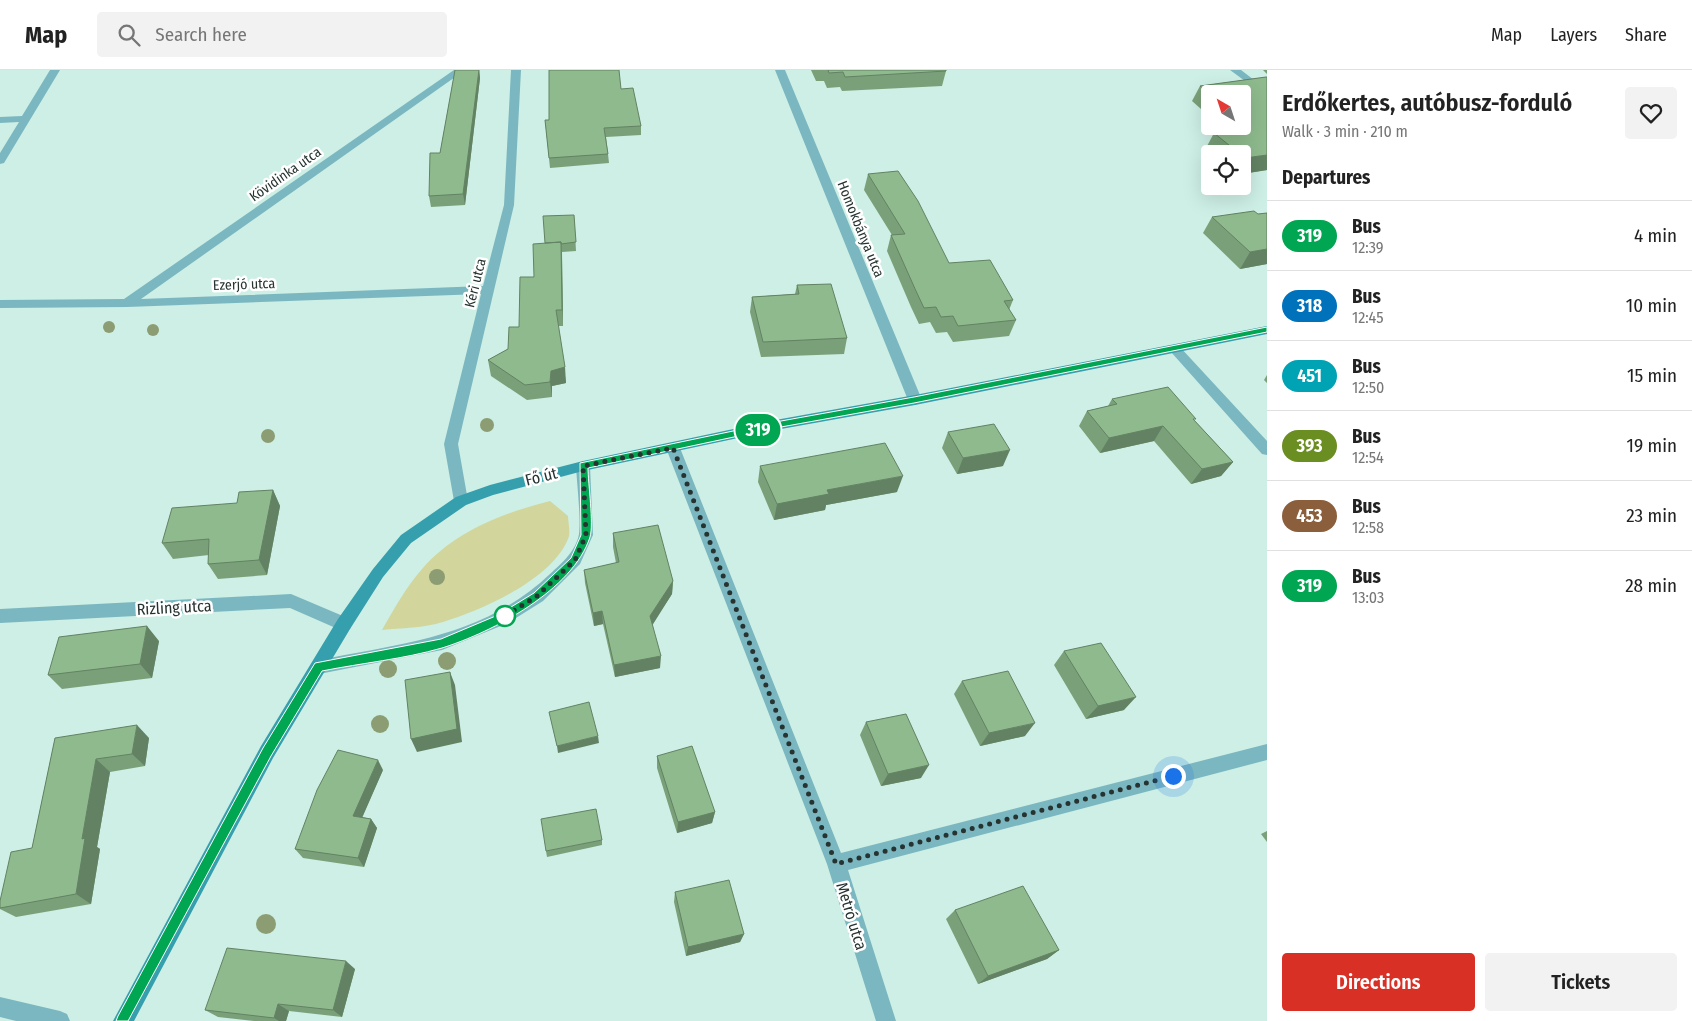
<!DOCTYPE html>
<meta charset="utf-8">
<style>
:root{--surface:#fff;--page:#f2f2f2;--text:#222;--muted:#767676;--line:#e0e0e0;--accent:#d93025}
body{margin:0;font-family:"Fira Sans Condensed",sans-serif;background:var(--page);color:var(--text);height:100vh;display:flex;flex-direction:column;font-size:19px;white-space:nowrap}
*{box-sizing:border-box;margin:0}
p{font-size:16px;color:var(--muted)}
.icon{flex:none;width:28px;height:28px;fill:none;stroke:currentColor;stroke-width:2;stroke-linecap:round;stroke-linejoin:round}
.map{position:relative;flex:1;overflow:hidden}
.drawer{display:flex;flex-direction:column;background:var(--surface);width:425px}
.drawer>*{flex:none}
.badge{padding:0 10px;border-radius:16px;font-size:18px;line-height:32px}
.needle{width:32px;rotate:321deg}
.tools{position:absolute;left:1201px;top:15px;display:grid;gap:10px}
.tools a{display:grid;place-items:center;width:50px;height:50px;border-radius:5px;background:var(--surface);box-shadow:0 5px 20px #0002;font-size:25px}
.you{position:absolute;width:25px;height:25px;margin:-12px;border:4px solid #fff;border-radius:50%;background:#1a73e8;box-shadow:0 0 0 8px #1a73e833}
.map>.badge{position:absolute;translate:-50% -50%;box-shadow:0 0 0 2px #fff}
h2{padding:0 15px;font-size:19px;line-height:45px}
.round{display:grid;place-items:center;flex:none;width:52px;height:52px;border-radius:5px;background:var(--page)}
.headline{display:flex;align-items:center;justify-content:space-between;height:85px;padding:0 15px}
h1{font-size:24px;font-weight:600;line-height:38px}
.cta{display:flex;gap:10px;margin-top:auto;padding:10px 15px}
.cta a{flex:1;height:58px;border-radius:5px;background:var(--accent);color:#fff;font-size:20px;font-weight:600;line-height:58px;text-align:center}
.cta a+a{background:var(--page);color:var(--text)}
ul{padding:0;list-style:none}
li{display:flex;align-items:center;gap:15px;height:70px;padding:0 15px;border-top:1px solid var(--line)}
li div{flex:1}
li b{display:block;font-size:19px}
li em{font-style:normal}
li .badge{min-width:55px;font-weight:700;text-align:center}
header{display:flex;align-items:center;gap:30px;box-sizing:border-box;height:70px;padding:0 25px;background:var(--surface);border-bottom:1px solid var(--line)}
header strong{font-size:24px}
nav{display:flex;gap:28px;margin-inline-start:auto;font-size:18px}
.search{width:350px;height:45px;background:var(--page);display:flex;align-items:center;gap:12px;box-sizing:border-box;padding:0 18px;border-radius:5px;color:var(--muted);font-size:19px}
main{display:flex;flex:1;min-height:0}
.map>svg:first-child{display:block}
.green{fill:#d2d69c}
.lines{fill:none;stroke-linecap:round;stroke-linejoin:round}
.service{fill:#7bb7c0;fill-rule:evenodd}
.minor{fill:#7bb7c0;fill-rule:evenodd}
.secondary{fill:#369fad;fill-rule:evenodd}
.tree{fill:#8c9d73}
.wall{fill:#7aa079}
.shaded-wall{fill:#638263}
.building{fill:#8eba8d;stroke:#638263}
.line{fill:#00a651;stroke:#fff}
.walk{stroke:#263330;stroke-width:5;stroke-dasharray:0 9}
.stop-dot{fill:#fff;stroke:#00a651;stroke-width:2.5}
.labels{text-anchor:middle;stroke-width:5;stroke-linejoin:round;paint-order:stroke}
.far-street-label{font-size:14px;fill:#263330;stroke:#fff}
.street-label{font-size:16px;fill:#263330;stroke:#fff}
</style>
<header>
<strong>Map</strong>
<div class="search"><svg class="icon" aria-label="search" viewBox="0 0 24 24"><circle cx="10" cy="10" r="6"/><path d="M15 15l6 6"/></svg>Search here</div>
<nav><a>Map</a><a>Layers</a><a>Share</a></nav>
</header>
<main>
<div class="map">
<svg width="1267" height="951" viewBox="0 0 1267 951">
<rect width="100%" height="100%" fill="#cdefe5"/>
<path class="green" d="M550,431l18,15c0,6 3,17 0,23 -16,40 -85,71 -125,83 -19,6 -42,6 -61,8 12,-21 24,-43 40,-61 33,-38 81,-56 128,-68z"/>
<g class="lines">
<path class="service" d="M583,391l7,5 3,69 -13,29 -37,37 -35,22 -66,27 -123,24 -6,-2 -2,-5 2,-5 6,-2c86,-17 164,-23 231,-86 12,-11 26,-23 29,-40 2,-17 -2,-49 -3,-68z"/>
<path class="minor" d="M50,0h10l-56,93 -4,1v-11l19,-31 -19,1v-6l22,-1z
M454,0h11l-324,229 342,-13 21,-81 7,-135h10l-7,135 -56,239 10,57 -2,4h-10l-2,-4 -10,-57 37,-150 -354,13 -127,1v-8l124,-1z
M775,0h10l137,330 -2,3 -5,2 -7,-5z
M1230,0h11l26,20v7z
M1175,275l4,1 88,95v14l-5,-1 -91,-102 -2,-3 2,-3z
M673,373l7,5 161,405 426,-109v16l-419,110 48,151h-20l-49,-157 -161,-416z
M291,524l59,25 2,5 -2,5 -6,2 -6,-2 -48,-21 -290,15v-14z
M0,927l60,14 7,3 3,7h-54l-16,-4z"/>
<path class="secondary" d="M1267,256v8l-352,71 -134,24 -198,42 -90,24 -27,10 -55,38 -28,34 -33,52 -77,129 -139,263h-21l148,-275 77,-127 35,-50 28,-34 55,-38 34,-12 93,-24 198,-42 134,-24z"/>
</g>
<g class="tree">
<circle cx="109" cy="257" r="6"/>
<circle cx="153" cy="260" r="6"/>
<circle cx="487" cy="355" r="7"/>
<circle cx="268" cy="366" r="7"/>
<circle cx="437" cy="507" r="8"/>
<circle cx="447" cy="591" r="9"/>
<circle cx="388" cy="599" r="9"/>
<circle cx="380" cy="654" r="9"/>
<circle cx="266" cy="854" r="10"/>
</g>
<path class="wall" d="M455,0h24l1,8 -15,127 -34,2 -2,-11 11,-43z
M811,0h135v1l-4,15 -100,5 -2,-4 -13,1 -3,-7h-8z
M1263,0h4v4z
M1266,7l1,93 -25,4v-20h-30l-6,-6 8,-15 12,-2 -5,-5h21v-32h-32v23l-18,-16 8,-15z
M621,19l20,37v9l-35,2 2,17 1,9 -59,5 -5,-48h4z
M868,104l81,89 64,37 -4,10 7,10 -7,16 -56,6 -6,-10 -11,1 -6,-11 -11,2 -8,-17 -24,-56 4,-16h1l-28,-45z
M1267,143v51l-27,5 -37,-36 9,-16 46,-3z
M574,145l2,36 -14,1 1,74h-5l8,57 -14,3v11l-25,3 -36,-24 -3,-16 20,-11 11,-22 26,-84z
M797,215l50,53 -3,16 -83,3 -11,-45 2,-15 43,-3z
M1267,305v8l-3,-3z
M1112,329l83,22 38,41 -12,14 -30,8 -37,-43 -54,12 -21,-27 8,-15 21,-5z
M948,362l55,34 -46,8 -15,-26z
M760,396l137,26 -71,13 -1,5 -51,10 -16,-38z
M273,420l7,16 -13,69 -49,4 -10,-15 1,-9 -36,4 -11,-16 75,-40z
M613,463l60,48 -1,13 -20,30 8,44 -45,9 -12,-53 -9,2 -9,-43 -1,-13 32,-7 -3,-16z
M159,571l-7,37 -90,11 -14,-14z
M1064,581l60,59 -38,9 -32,-54z
M962,611l63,55 -45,10 -26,-52z
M866,652l55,56 -40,8 -21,-51z
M55,668h94l-4,28 -35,6 -13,75 3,2 -9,55 -75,13 -16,-8v-8l32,-53z
M657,686l58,56 -3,11 -35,10 -20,-65z
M383,700l-21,47 9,2 6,9 -13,39 -61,-9 -8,-9z
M1267,761v11l-6,-8z
M602,770v5l-55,12 -1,-6z
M675,822l69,42 -4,8 -54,14 -12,-54z
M955,840l104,40 -12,9 -69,25 -32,-65z
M355,899l-13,48 -53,-6 -3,10h-32l-36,-4 -13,-7z"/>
<path class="shaded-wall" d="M479,0l1,8 -15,127 -2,-11z
M1267,85v15l-25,4v-10l3,-6z
M561,172l1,16 1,68 -1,-16z
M1267,179v15l-27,5 10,-17z
M565,297l1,16 -14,3v11l-2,-15 1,-11z
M1163,356l-9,15 -54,12 9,-15z
M1010,380l-7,16 -46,8 6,-16z
M1233,392l-12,14 -30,8 11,-15z
M903,406l-6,16 -71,13 -1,5 -51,10 3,-16 50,-14z
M273,420l7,16 -13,69 -8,-15z
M673,511l-1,13 -22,35v-13z
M602,541l1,13 -9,2 -1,-13z
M147,556l12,15 -7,37 -12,-14z
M661,586l-1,12 -45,9 -1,-12z
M450,602l5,13 7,57 -45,10 -6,-13z
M1136,627l-12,13 -38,9 12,-13z
M1035,653l-10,13 -45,10 9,-13z
M137,655l12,13 -4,28 -13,-12z
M598,666l1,7 -41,10 -1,-7z
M96,689l14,13 -13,75 3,2 -9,55 -15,-10 6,-55z
M378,690l5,10 -24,55 -6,-9z
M929,695l-8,13 -40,8 7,-12z
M715,742l-3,11 -35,10 1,-11z
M371,749l6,9 -13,39 -6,-9z
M744,864l-4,8 -54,14 2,-9z
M1059,880l-12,9 -69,25 10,-8z
M346,891l9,8 -13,48 -9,-7z
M278,934l11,7 -3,10h-7l-5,-3z"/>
<path class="building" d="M455,0h24l-16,124 -34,2 1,-43h10z
M549,0h70l2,19 12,-1 8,38 -37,2 4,26 -59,4 -4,-38h4z
M828,0h118v1l-101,6 -2,-5 -14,1z
M1266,7h1v78l-22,3 -3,-2v-2h-2l-26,-21 36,-6 -8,-6v-27h-32l-10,-8z
M898,101l20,30 31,62 41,-3 23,40 -9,1 12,19 -58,6 -5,-10 -12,1 -5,-10 -12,1 -8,-17 -25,-56 14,-1 -37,-60z
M1254,141l4,3 9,-1v36l-17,3 -38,-35z
M574,145l2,27 -15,2v-2l-16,1 -2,-27z
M561,172l1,68h-6l9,57 -14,4 -1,11 -25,3 -37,-25 20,-11 1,-22h10l1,-50h14l-1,-33z
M831,214l16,54 -84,4 -11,-45 47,-3 -2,-9z
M1168,317l28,32h-3l40,43 -31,7 -39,-43 -54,12 -22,-27 30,-7 -5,-5z
M994,354l16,26 -47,8 -15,-26z
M885,373l18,33 -76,14 2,4 -52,10 -17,-38z
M273,420l-14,70 -51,4 1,-25 -47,4 10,-35 65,-5 2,-11z
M658,455l15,56 -23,35 11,40 -47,9 -12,-54 -9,2 -9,-43 35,-8 -6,-29z
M147,556l-7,38 -92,11 11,-38z
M1101,573l35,54 -38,9 -34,-55z
M1008,601l27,52 -46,10 -27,-52z
M450,602l7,57 -46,10 -6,-59z
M589,632l9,34 -41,10 -8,-34z
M906,644l23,51 -41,9 -22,-52z
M137,655l-5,29 -36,5 -14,80 3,-1 -9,56 -76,14v-7l11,-49 21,-4 23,-110z
M692,676l23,66 -37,10 -21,-66z
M338,680l40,10 -25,56 18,3 -13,39 -63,-9 22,-59z
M596,739l6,31 -56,11 -5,-32z
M729,810l15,54 -56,13 -13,-55z
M1023,816l36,64 -71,26 -33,-66z
M227,878l119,13 -13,49 -55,-6 -4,14 -69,-8z"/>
<path class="line" d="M1267,257v5l-353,71 -133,24 -193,41c0,15 6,56 2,69 -17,53 -97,95 -148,111 -38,11 -80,15 -120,23l-51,85 -143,265h-12l2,-5 145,-268 52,-85 126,-24 57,-24 36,-22 37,-35 10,-23 -1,-72 201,-42 133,-24z"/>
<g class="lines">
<path class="walk" d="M505,546l-3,2 35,-22 38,-36 11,-25 -3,-69 90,-18 163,416 337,-88"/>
</g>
<circle class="stop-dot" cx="505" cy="546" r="10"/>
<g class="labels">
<g class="far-street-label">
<text transform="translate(285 104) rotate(-35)" y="5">Kövidinka utca</text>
<text transform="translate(861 159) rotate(68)" y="5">Homokbánya utca</text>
<text transform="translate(475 213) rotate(-76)" y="5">Kéri utca</text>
<text transform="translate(244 214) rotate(-2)" y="5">Ezerjó utca</text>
</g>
<g class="street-label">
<text transform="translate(541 406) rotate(-14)" y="6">Fő út</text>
<text transform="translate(174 537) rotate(-3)" y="6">Rizling utca</text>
<text transform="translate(852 846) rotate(73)" y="6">Metró utca</text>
</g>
</g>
</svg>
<div class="tools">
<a><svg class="needle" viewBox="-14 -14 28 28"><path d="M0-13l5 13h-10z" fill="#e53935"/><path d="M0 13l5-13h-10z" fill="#767676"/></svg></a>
<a><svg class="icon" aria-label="locate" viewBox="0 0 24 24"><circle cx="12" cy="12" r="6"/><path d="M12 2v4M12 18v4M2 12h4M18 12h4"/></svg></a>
</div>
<div class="you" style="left:1173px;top:706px"></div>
<b class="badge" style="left:758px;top:360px;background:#00a651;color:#fff">319</b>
</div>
<section class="drawer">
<div class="headline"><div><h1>Erdőkertes, autóbusz-forduló</h1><p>Walk · 3 min · 210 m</p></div><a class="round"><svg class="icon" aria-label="heart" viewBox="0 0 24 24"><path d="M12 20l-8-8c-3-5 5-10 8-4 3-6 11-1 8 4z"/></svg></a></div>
<h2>Departures</h2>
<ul>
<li><span class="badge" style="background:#00a651;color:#fff">319</span><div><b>Bus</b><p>12:39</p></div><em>4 min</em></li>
<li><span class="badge" style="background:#0072bc;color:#fff">318</span><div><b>Bus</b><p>12:45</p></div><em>10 min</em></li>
<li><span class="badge" style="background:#00a3b4;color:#fff">451</span><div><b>Bus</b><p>12:50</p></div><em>15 min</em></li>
<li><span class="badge" style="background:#6b8e23;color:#fff">393</span><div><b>Bus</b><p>12:54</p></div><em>19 min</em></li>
<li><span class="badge" style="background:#8b5e3c;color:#fff">453</span><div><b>Bus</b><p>12:58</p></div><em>23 min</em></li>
<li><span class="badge" style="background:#00a651;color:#fff">319</span><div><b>Bus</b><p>13:03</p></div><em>28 min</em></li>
</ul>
<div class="cta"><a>Directions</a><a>Tickets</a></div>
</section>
</main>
